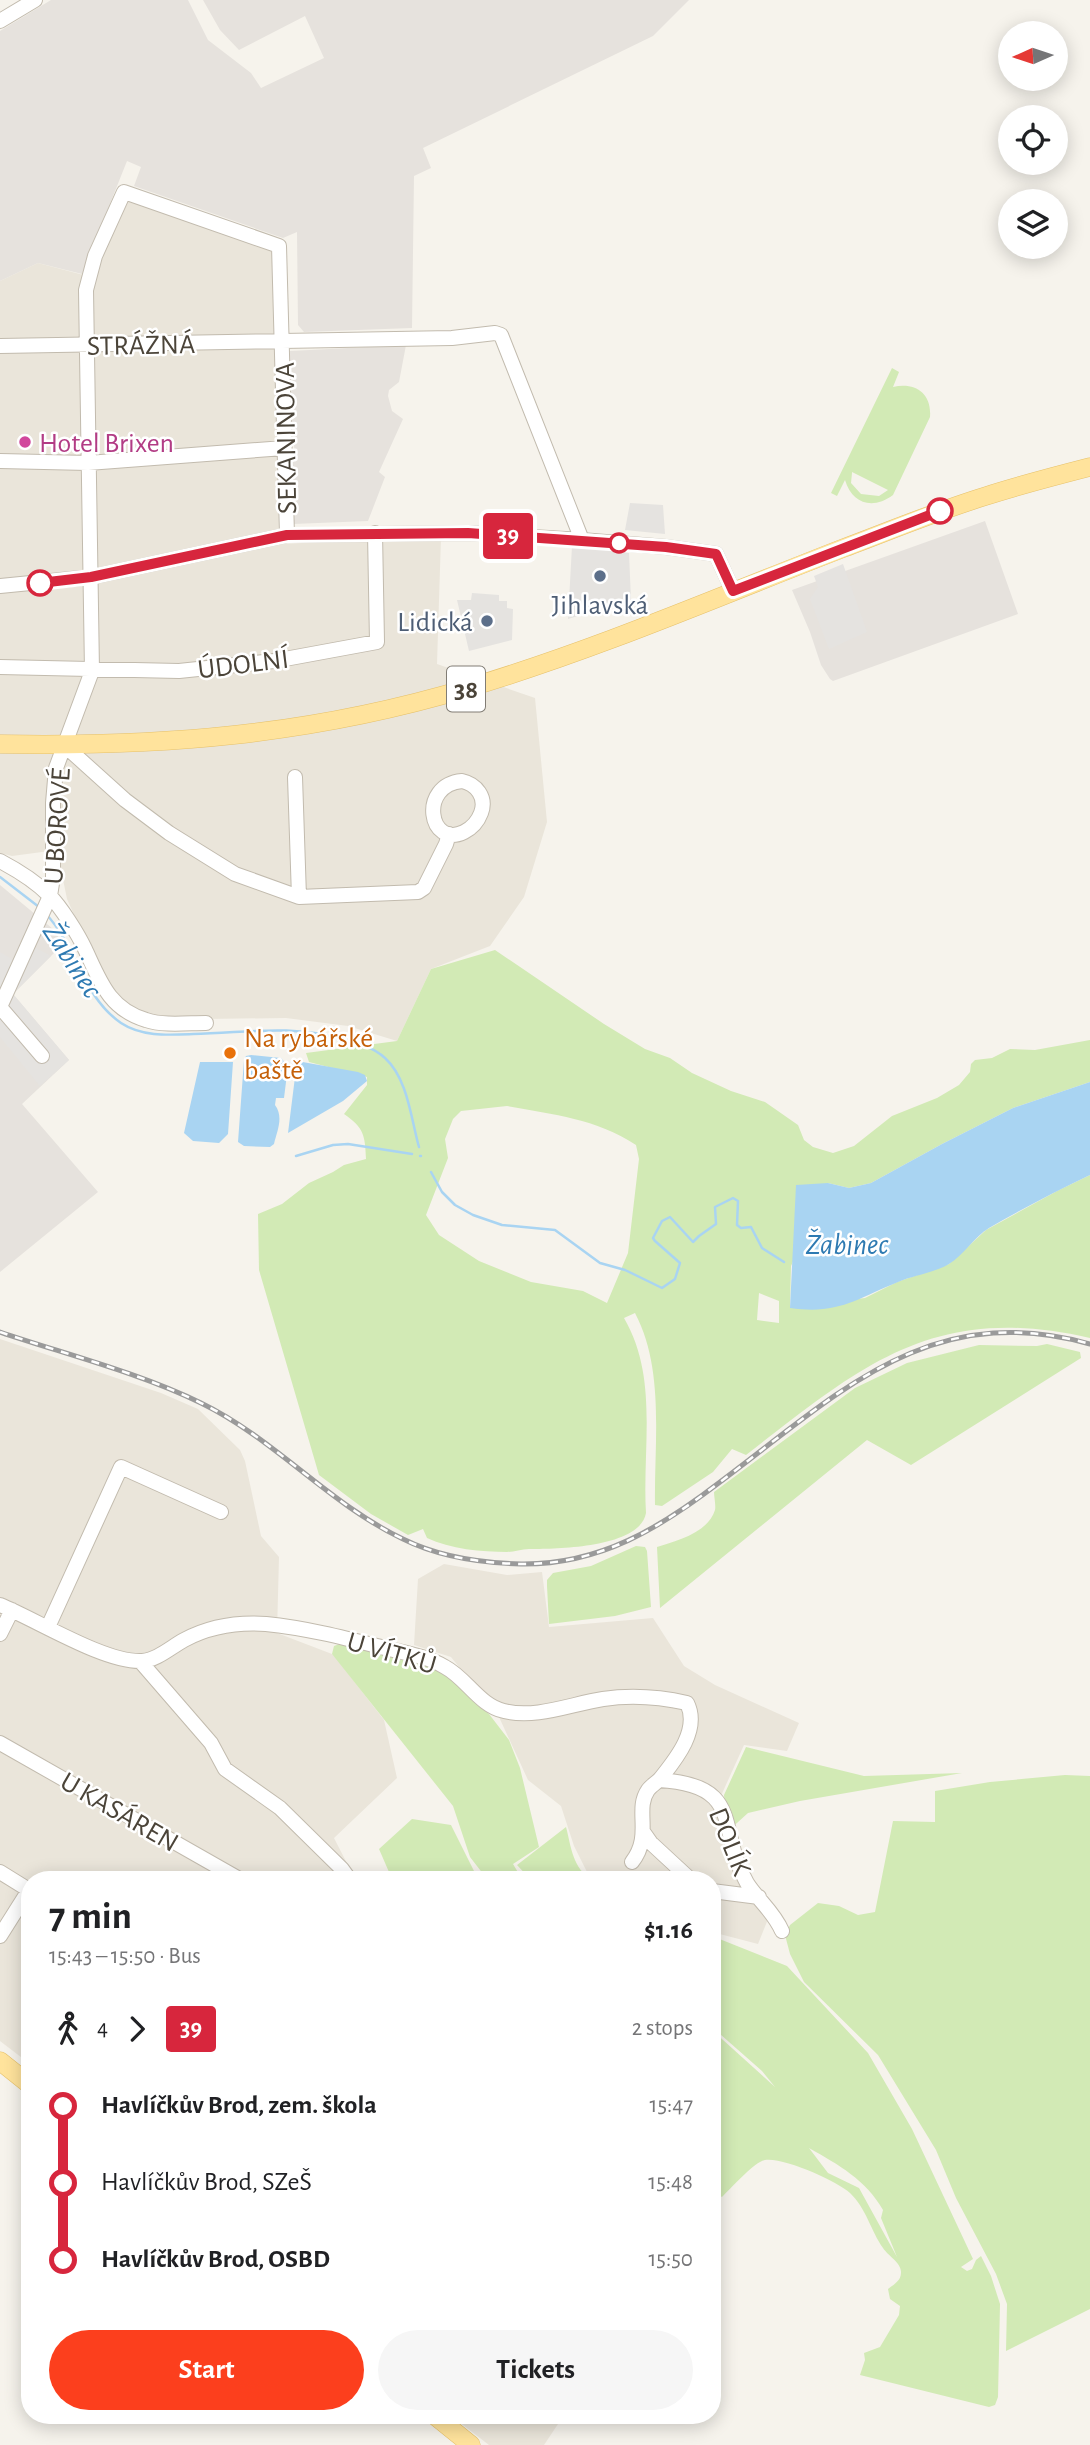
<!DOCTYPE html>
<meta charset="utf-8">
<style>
:root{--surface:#fff;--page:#f6f6f6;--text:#202124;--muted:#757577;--accent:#fc3f1d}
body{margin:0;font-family:"Alegreya Sans",sans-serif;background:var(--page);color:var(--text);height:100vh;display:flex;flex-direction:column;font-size:26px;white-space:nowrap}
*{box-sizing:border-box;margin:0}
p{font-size:23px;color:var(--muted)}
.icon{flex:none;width:38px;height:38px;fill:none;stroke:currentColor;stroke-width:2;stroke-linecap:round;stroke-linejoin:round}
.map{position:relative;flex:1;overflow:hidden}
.panel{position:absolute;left:21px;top:1871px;width:700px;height:553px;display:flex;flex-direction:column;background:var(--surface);border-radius:28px;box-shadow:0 4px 18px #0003}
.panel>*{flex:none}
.badge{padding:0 14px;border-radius:5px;font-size:24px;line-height:46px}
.needle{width:46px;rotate:267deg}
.tools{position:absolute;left:998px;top:21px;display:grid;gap:14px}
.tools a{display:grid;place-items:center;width:70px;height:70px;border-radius:50%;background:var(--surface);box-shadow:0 4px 18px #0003;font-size:35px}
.map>.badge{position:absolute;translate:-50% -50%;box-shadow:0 0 0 4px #fff}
.legs{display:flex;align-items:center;gap:10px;height:77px;padding:0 28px;font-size:23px}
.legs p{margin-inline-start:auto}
.overview{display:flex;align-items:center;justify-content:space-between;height:119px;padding:0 28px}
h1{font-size:38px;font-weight:700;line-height:52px}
.primary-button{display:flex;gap:14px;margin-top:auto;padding:14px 28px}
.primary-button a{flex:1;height:80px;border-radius:42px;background:var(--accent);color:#fff;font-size:28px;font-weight:700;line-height:80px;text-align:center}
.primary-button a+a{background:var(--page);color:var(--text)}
ul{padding:0 28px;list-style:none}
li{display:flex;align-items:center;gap:24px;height:77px;font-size:26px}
li i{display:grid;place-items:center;width:10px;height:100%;margin:0 9px;background:currentColor}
li i::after{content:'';width:18px;height:18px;margin:-9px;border:5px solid;border-radius:50%;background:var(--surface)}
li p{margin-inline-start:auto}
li:first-child i{background:linear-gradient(#0000 50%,currentColor 0)}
li:last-child i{background:linear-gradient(currentColor 50%,#0000 0)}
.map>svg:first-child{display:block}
.residential{fill:#eae5da}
.industrial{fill:#e6e2dd}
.green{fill:#d2eab5;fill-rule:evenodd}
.parking{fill:#e5e3e0}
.water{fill:#a9d4f2}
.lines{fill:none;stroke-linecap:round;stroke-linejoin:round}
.stream{stroke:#a9d4f2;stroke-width:2.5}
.minor-casing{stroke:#c2bbae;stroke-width:16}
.major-casing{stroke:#e6c16a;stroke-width:19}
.minor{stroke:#fff;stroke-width:14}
.major{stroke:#ffe39c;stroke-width:18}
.rail-casing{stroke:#9a9a9a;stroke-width:5}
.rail{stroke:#fff;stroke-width:2.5;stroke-dasharray:8;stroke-linecap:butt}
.line-1-casing{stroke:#fff;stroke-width:16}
.line-1{stroke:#d7263d;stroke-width:10}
.hotel-dot{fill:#d1479c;stroke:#fff;stroke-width:2.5}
.stop-1-dot{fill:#fff;stroke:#d7263d;stroke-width:3.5}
.service-dot{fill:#5c6f8a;stroke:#fff;stroke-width:2.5}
.food-dot{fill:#e8710a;stroke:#fff;stroke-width:2.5}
.labels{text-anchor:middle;stroke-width:5;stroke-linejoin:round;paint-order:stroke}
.shield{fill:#fff;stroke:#817c74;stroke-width:2}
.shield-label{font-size:26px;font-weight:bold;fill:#4b4439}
.street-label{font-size:28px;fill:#4b4439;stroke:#fff}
.hotel-label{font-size:28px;fill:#b23c85;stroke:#fff;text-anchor:start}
.service-label{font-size:28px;fill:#4e5e75;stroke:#fff}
.food-label{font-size:28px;fill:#c56008;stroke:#fff;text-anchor:start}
.water-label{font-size:30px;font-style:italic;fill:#2e7ab2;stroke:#fff}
</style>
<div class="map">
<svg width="1090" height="2445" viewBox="0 0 1090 2445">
<rect width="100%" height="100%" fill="#f6f3ec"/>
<path class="residential" d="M128,198l147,51 4,295 162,-7 -4,127 98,34 12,124 -23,75 -34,49 -59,23 -34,72 -49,-15 -62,-8 -81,1 -67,-5 -29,-22 -8,-17 -34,-76 -10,-49 -45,6 -12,-3v-572l38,-18 57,15 4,-15z
M0,1339l161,54 37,16 42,41 5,11 16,75 18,21 -2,76 55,21 4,4 48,62 13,58 -63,60 21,41 -325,1v184l-30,-23z
M444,1564l63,11 35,-3 7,55 104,-9 31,48 31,19 84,38 -12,28 -43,-6 -29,64 29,78 26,27 -12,30 -46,-12v-52h-113l-11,-6 -14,-28 -13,-40 -33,-26 -29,-63 -48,-60 -37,-12 4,-66z
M450,2415h114l-20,30h-55z"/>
<path class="industrial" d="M51,0h137l20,40 43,33 10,15 63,-30 -19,-42 -66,34 -19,-20 -17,-30h486l-36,36 -230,112 8,20 -17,8 -2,152 -108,4 -6,-7 -1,-93 -14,6 -149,-52 7,-19 -14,-6 -45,113 -44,-11 -38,18v-250z
M406,345l-7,37 -10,8 -1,6 4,15 11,8 -24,53 6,5 -17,44 -75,3 -2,-65 4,-4 -1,-9h-3l-1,-95z
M985,521l33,93 -185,67 -3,-2 -9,-14 -11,-33 -18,-42z
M0,885l53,44 10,15 -50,50 56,66 -47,44 76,88 -98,80z"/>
<path class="green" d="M892,368l7,4 -6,15c22,-5 39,6 37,30l-37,78c-20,15 -41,9 -48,-15l-8,16 -6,-3zM852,473v-1l36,18 -9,6 -18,-2 -10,-11z
M495,950l109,74 41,25 25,9 22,15 39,18 34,11 33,23 6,15 9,7 20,6 21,-7 38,-30 45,-18 22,-13 11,-13 1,-8 4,-4 17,-2 18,-9 25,1 55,-10v42l-77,26 -71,36 -71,39 -22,5 -21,-5 -37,83 -1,41 75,-9 32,-16 52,-18 37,-34 71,-39 33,-16v163c-156,-36 -228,27 -344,117l-14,-6 -19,23 -51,34 -7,-1c-1,-63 10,-135 -20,-192l-11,5c35,60 18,130 22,195 -6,35 -90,36 -117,36 -8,0 -15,3 -22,3 -25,0 -57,-3 -80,-14l-4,-9 -15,6 -37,-21 -52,-39 -60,-205 -1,-56 24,-10 27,-21 24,-11 11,-7 22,-6c-1,-24 -2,-31 -22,-45l23,-29v-8l-58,-15 -3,-9 91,-12 34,-72zM507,1106c47,9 88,12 129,39l3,14 -11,94 -21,50 -24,-12 -52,-9 -52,-21 -40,-26 -13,-20 22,-57 -3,-19 8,-20 8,-8zM759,1293l20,8v22l-22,-3z
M1047,1344l33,8 1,6 -170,107 -44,-25 -207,168 -3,-61c19,-6 51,-14 58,-37 1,-5 -1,-13 -1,-18l141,-104 52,-25 72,-18 58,1z
M636,1546l9,1 2,4 4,56 -36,9 -66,8 -2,-38v-6l6,-7 38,-7z
M345,1642l47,10 3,9 6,-1 2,-4 23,5 42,29 8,14 13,10 20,26 11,28 19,79 -26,17 9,15h-35l-17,-22 -17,-51 -121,-152 2,-8z
M746,1747l118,29 98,-3 -162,28 -52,12 -21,19 -3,-37z
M1065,1775l25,1v533l-84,42 1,-47 -11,-30 -40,-76 -20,-48 -58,-95 -74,-73 -14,-28 -5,-19 5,-10 28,-22 21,3 19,9 17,-3 18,-91 42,1v-31l55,-9z
M412,1819l39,6 27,54h-86l-13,-30z
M566,1827c5,19 7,43 26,52h-62l-13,-14z
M712,1936l75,30 81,87 44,76 61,130 -12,8 6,4 5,-2 4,-9 5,-4 10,20 9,28 -2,93 -3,8 -6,2 -129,-32 5,-15 -1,-7 16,-6 19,-32 1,-9 -10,-7 -2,-10c5,-4 13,-8 13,-16 1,-10 -13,-17 -18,-25 -12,-17 -17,-40 -33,-55 -13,-12 -73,-39 -88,-32 -10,4 -31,27 -40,36l-10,-6v-161l63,57 -13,-16 -50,-44zM809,2148c30,17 57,32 74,62l-2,8 16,39 -38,-69 -31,-15z"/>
<path class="parking" d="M630,503l33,2 2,29 -40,-4z
M572,546l57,7 2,47 -63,19z
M843,564l24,68 -38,17 -19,-50 8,-12 -4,-11z
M472,593l27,2v6h8v7l6,1 -1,31 -43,11 -12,-51h14z
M24,942l27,14 -38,38 56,66 -29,26 -40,-49v-85l15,9z"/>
<path class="water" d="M251,1055l30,3 7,8 -4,32h-8l-1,7c9,12 2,26 -1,39l-4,3 -26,-1 -6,-4 6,-82 2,-4z
M297,1061l61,11 7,3 2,6 -24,20 -55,32z
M200,1062h33l-5,72 -9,9 -26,-2 -9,-8z
M1090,1082v93c-34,16 -68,34 -101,53 -15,9 -25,27 -40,36 -15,9 -35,11 -51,18 -42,17 -60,33 -108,26l6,-123 32,-2 21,5 22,-5 71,-39 71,-36z"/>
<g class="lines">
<path class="stream" d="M0,877l39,30
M46,914c31,33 36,82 75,109 21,14 48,12 72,11 55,-1 94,-10 149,5 16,4 31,8 43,19 23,21 26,61 34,89
M296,1156l37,-11 15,-1 64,10
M420,1156h1
M431,1172l11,20 13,13 18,10 29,10 53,5 45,33 25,7 37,18 13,-9 5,-16 -25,-22 -2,-3 9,-17 8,-4 23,25 6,-6 17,-12 -1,-17 18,-9 5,3 -1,24 4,3 10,-1 11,21 22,14"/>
<defs>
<path id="minor" d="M0,21l35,-21
M0,346l452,-8 43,-5 6,2 81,205
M0,461l88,2 196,-15
M0,586l91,-9 196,-42 181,-2 114,7 84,7 50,7 17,37
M0,667l179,4 95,-10 103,-19 -2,-109
M64,745l61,55 44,33 66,41 64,23 119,-5 6,-4 22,-44 3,-10
M295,777l4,120
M462,781c14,3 25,16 19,32 -3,8 -9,15 -17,19 -35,17 -46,-47 -2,-51z
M0,861c17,9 35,20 49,34 12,12 29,39 36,54 15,32 24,60 61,71 18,6 41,3 60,3
M42,1056l-42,-49 50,-111 3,-19v-74l3,-35 36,-97 -6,-381 9,-34 29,-64 155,54 8,289
M0,1605c37,15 105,58 142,56 15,-1 29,-14 42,-21 26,-14 53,-18 82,-16 40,4 79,14 119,24 20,5 42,8 60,19 21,11 35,39 59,44 32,8 67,-7 99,-12 27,-4 57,-2 84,4 13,26 -10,55 -27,76 -4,4 -9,7 -12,11 -14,20 5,45 -16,72
M48,1627l73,-160 100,45
M0,1634l12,-24
M140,1661l71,82 14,26 55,39 62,61 8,11
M0,1743l241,137
M659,1780c87,5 57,50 88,103 11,17 27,29 35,48
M644,1833l7,10 40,37
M0,1872l29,18 -29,46
M712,1891l47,6"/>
<path id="major" d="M0,744c162,3 311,-9 468,-56 127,-38 250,-91 373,-139 48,-18 96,-38 145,-53 34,-11 69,-20 104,-29
M0,2061l30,24
M434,2415l37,30"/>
</defs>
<use href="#minor" class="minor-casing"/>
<use href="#major" class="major-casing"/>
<use href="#minor" class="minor"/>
<use href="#major" class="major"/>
<defs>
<path id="rail" d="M0,1332c65,22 140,41 201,71 74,36 128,101 202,136 36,18 78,24 118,25 79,1 139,-36 199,-82 118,-88 209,-183 370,-138"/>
</defs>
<use href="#rail" class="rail-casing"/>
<use href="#rail" class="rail"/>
</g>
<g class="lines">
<defs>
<path id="line-1" d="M40,583l51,-6 196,-42 181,-2 198,14 50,7 17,37 207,-80"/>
</defs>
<use href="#line-1" class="line-1-casing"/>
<use href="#line-1" class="line-1"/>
</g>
<circle class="hotel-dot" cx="25" cy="442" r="7"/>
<g class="stop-1-dot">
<circle cx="940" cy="511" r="12"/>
<circle cx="619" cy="543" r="9"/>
<circle cx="40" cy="583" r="12"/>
</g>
<g class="service-dot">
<circle cx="600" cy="576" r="7"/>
<circle cx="487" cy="621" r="7"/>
</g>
<circle class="food-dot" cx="230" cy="1053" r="7"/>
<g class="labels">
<rect class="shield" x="447" y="666.5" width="38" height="45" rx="5"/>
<g class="shield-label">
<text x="466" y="698">38</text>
</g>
<g class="street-label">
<text transform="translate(141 344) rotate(-1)" y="10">STRÁŽNÁ</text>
<text transform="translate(285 438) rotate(-91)" y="10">SEKANINOVA</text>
<text transform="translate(243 663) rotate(-7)" y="10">ÚDOLNÍ</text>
<text transform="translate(56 826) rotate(-86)" y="10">U BOROVÉ</text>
<text transform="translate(392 1652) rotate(16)" y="10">U VÍTKŮ</text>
<text transform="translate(120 1811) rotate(30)" y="10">U KASÁREN</text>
<text transform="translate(731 1841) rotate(68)" y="10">DOLÍK</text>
</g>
<g class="hotel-label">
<text x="39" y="452">Hotel Brixen</text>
</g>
<g class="service-label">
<text x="600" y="614">Jihlavská</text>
<text x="473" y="631" text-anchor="end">Lidická</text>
</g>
<g class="food-label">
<text x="244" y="1047">Na rybářské<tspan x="244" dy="32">baště</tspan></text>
</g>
<g class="water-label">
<text transform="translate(73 960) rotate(57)" y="10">Žabinec</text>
<text x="847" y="1254">Žabinec</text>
</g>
</g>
</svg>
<div class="tools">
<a><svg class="needle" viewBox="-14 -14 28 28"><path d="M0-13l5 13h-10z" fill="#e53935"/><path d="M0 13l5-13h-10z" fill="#757577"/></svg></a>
<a><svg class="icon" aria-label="locate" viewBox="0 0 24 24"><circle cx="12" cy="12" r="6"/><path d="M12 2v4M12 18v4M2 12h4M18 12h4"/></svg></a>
<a><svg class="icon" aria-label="layers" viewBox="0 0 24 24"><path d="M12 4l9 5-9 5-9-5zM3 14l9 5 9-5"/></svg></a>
</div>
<b class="badge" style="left:508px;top:536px;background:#d7263d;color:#fff">39</b>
<section class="panel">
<div class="overview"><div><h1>7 min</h1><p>15:43 – 15:50 · Bus</p></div><b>$1.16</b></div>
<div class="legs"><svg class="icon" aria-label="walk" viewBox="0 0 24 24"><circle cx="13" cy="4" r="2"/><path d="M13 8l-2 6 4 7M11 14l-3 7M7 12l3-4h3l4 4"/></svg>4<svg class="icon" aria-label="forward" viewBox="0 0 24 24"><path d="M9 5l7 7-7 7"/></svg><b class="badge" style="background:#d7263d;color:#fff">39</b><p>2 stops</p></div>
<ul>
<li><i style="color:#d7263d"></i><b>Havlíčkův Brod, zem. škola</b><p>15:47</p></li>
<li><i style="color:#d7263d"></i><span>Havlíčkův Brod, SZeŠ</span><p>15:48</p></li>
<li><i style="color:#d7263d"></i><b>Havlíčkův Brod, OSBD</b><p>15:50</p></li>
</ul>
<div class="primary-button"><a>Start</a><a>Tickets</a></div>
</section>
</div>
